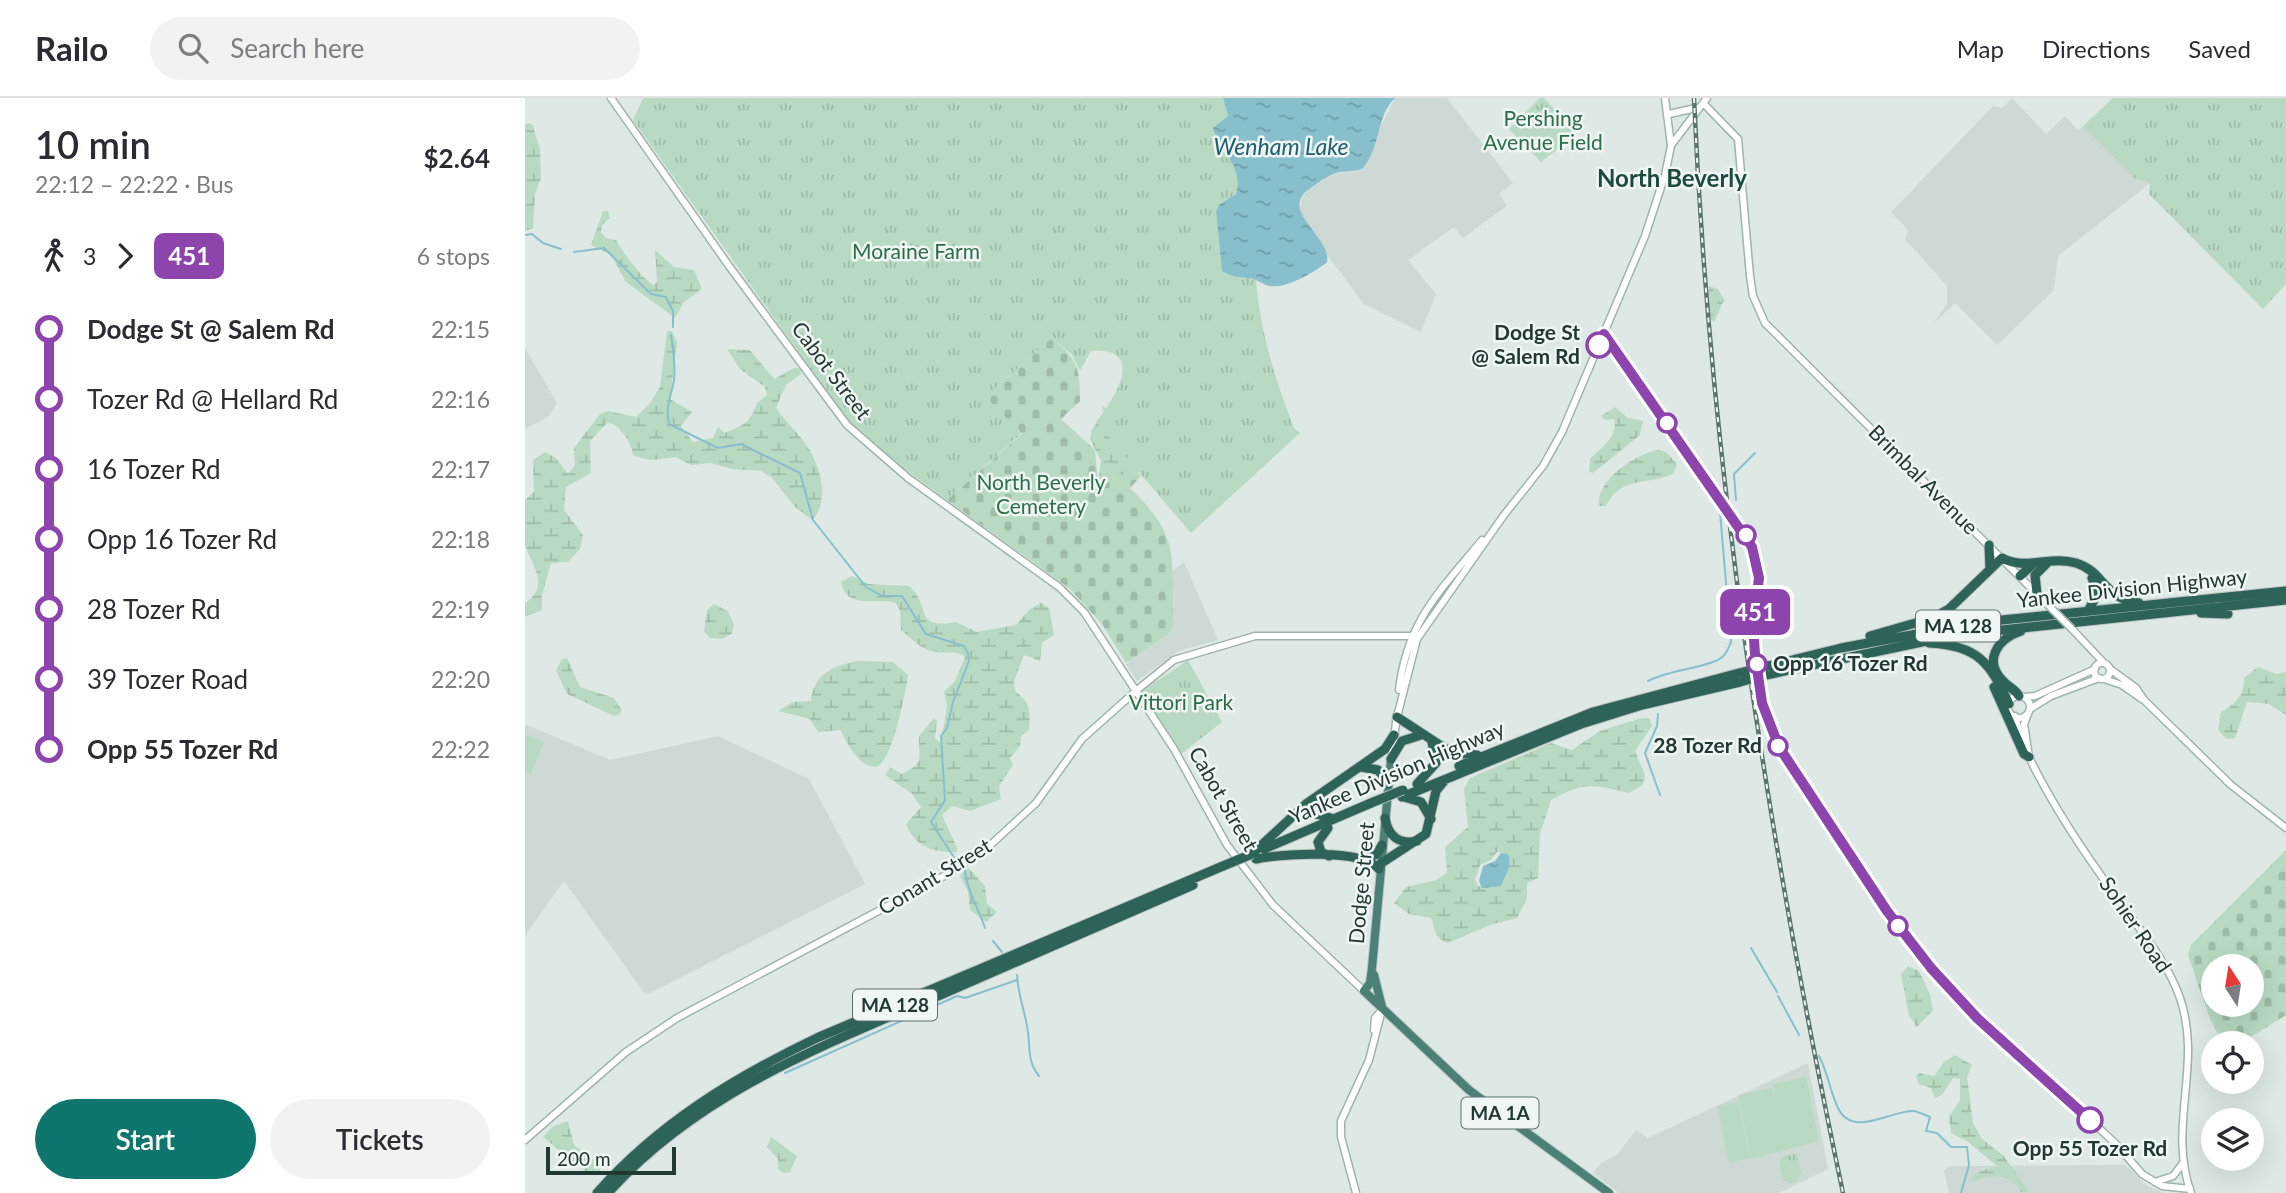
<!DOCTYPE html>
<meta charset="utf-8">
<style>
:root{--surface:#fff;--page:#f2f2f3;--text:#2b2b33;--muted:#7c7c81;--line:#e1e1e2;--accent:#0f766e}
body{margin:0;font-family:Lato,sans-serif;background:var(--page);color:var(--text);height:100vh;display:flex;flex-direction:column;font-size:26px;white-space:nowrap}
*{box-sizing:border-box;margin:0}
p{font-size:23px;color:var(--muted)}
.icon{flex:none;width:38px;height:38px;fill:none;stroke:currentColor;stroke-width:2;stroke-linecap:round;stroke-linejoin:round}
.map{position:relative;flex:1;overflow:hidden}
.sheet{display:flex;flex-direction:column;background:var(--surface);width:525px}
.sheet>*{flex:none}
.badge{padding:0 14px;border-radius:10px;font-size:24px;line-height:46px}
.needle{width:46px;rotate:348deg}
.controls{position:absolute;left:1676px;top:856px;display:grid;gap:14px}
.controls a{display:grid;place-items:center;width:63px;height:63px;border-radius:50%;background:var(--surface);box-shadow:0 7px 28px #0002;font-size:35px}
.scale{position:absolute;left:21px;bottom:18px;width:130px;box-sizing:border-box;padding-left:7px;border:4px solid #213833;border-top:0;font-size:19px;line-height:24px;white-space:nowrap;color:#213833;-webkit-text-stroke:5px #eff6f3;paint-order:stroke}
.map>.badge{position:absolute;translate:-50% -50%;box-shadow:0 0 0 4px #fff}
.legs{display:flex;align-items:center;gap:10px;height:77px;padding:0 35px;font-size:23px}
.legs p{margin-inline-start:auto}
.head{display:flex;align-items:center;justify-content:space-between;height:119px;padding:0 35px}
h1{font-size:38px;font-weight:600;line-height:52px}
.button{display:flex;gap:14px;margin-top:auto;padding:14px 35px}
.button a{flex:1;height:80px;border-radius:42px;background:var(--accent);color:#fff;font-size:28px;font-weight:600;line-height:80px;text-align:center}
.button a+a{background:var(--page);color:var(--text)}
ul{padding:0 35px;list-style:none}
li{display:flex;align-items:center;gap:24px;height:70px;font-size:26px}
li i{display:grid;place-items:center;width:10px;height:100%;margin:0 9px;background:currentColor}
li i::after{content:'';width:18px;height:18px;margin:-9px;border:5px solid;border-radius:50%;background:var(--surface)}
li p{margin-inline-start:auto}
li:first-child i{background:linear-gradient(#0000 50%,currentColor 0)}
li:last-child i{background:linear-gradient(currentColor 50%,#0000 0)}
header{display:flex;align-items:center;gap:42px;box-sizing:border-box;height:98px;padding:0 35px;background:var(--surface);border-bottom:2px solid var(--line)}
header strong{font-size:33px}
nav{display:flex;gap:38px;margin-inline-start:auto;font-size:24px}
.search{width:490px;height:63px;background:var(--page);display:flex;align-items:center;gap:18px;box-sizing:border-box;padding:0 24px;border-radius:38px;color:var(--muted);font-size:26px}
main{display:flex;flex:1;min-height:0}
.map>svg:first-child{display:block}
.built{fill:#cdd9d4}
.wetland{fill:url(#wetland-marsh);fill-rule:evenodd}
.cemetery{fill:url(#cemetery-stones);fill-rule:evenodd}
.park{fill:url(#park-tufts)}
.pitch{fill:#b8dac2}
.water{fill:url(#water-ripples)}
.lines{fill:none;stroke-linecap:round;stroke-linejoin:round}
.stream{stroke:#88bfcd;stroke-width:2}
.tertiary-casing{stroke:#a2b0ac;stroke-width:9}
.secondary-casing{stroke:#9eb4ad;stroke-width:9}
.trunk-casing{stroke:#bcc3c2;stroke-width:10}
.motorway-casing{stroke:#bcc3c2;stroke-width:11}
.tertiary{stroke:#fff;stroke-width:6}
.secondary{stroke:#fff;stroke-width:6}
.trunk{stroke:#4a8076;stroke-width:8}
.motorway{stroke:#2e635a;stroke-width:9}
.rail-casing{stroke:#5b746e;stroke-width:4.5}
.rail{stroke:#eff6f3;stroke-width:2;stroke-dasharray:5;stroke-linecap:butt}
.secondary-bridge-casing{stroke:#9eb4ad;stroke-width:9;stroke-linecap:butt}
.motorway-bridge-casing{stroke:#bcc3c2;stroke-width:11;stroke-linecap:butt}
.secondary-bridge{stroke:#fff;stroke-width:6}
.motorway-bridge{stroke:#2e635a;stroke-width:9}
.line-1-casing{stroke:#fff;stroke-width:16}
.line-1{stroke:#8e44ad;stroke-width:10}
.stop-1-dot{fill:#fff;stroke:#8e44ad;stroke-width:3.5}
.labels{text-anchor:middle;stroke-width:5;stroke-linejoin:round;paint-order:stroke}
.shield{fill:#eff6f3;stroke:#5f716d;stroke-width:2}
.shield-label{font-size:19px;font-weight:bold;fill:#213833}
.park-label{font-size:21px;fill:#2d6d48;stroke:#eff6f3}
.stop-label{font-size:21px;font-weight:bold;fill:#213833;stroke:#eff6f3;text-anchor:end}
.street-label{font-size:21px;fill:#213833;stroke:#eff6f3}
.water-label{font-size:23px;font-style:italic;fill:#1e6071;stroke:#eff6f3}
.quarter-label{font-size:24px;font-weight:bold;fill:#1e4940;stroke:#eff6f3}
</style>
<header>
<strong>Railo</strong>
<div class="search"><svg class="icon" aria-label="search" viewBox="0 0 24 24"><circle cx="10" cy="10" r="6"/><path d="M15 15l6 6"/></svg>Search here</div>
<nav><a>Map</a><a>Directions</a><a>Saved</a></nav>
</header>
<main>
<section class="sheet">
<div class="head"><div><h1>10 min</h1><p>22:12 – 22:22 · Bus</p></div><b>$2.64</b></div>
<div class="legs"><svg class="icon" aria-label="walk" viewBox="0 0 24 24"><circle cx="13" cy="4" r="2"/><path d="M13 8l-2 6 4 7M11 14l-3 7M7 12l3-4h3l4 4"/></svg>3<svg class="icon" aria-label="forward" viewBox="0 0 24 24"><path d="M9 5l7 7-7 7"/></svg><b class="badge" style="background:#8e44ad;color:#fff">451</b><p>6 stops</p></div>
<ul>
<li><i style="color:#8e44ad"></i><b>Dodge St @ Salem Rd</b><p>22:15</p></li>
<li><i style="color:#8e44ad"></i><span>Tozer Rd @ Hellard Rd</span><p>22:16</p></li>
<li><i style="color:#8e44ad"></i><span>16 Tozer Rd</span><p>22:17</p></li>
<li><i style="color:#8e44ad"></i><span>Opp 16 Tozer Rd</span><p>22:18</p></li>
<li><i style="color:#8e44ad"></i><span>28 Tozer Rd</span><p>22:19</p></li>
<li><i style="color:#8e44ad"></i><span>39 Tozer Road</span><p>22:20</p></li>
<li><i style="color:#8e44ad"></i><b>Opp 55 Tozer Rd</b><p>22:22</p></li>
</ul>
<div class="button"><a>Start</a><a>Tickets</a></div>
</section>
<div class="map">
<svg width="1761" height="1095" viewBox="0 0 1761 1095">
<defs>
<pattern id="wetland-marsh" width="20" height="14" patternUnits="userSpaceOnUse" patternTransform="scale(1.75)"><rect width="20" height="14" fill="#b8dac2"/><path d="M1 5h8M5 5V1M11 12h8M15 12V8" fill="none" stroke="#9ebca7"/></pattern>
<pattern id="cemetery-stones" width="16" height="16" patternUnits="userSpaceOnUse" patternTransform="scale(1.75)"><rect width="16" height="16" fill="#b8dac2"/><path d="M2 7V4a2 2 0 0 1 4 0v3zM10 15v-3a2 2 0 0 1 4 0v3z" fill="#9ebca7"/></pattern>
<pattern id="park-tufts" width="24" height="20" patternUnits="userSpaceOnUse" patternTransform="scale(1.75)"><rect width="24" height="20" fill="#b8dac2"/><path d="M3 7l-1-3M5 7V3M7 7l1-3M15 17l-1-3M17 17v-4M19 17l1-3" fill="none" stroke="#9ebca7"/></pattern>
<pattern id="water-ripples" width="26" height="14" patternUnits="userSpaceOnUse" patternTransform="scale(1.75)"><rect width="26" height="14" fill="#88bfcd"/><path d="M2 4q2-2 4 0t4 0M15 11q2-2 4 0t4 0" fill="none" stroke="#6f9ca7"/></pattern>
</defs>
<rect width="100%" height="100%" fill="#dee9e5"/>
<path class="built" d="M870,0h52l66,85 -14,11 8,12 -44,32 -9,-11 -46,33 28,34 -15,38 -57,-28 -44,-59 -20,-33 1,-13 7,-10 25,-15 25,-3z
M1487,0l34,36 19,-18 13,14 5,-4 52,53 15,4 -92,73 -4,34 -57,55 -42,-42 -22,21 14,-20v-18l-42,-47 3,-9 -17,-18 102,-106 9,2z
M0,250l32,55 -9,14 -23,12z
M659,464l34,78 -39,11 -42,30 -11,-17 43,-30 5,-10 -2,-53z
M0,626l85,36 108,-24 91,43 56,105 -219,111 -82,-114 -39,54z
M1283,965l20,106 -49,24h-160l-26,-20 8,-10 17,-9 18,-24 12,8z
M1601,1067l20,20 17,8h-214l-5,-22 4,-5z"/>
<path class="wetland" d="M3,25l4,1 8,25 1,29 -6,16 -2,34 -8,3v-106z
M78,113h5l2,7 -8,7 -1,7 5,6 10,2c4,9 29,42 38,45l3,-4 -2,-31 19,17 20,3 8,19 -18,13 -9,16 -49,-36 -15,-27 -20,-10z
M1184,188l9,3 6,11 -10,22 -5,-4z
M142,233h5l5,11 -7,57 22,13 -11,14 12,16 20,-4 5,-11 7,6c24,-11 23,-9 32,-30l10,-8 -2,-8 -25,-18 -13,-20 23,1 24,29 20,-11h7v6l-15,11 -10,23c9,13 20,23 29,35 14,19 27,58 7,77l-17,-13 -23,-29 -11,-7 -29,-2 -22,-6 -19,2 -15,-8c-18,2 -25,6 -43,-2 -1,-12 -13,-30 -25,-33l-18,19 1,32 -25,14 -2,23 19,25 -3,14 -12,13 -17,1 -9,33v14l-17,7v-14c26,-16 7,-38 0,-58 0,-13 0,-32 0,-45l9,-8 -1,-32 12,-8 11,6 12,16 7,-9 -1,-17 26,-34 8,-3 28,6 14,-14 10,-16z
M577,307l11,9 28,57 -28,8 -13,8 -2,-5 3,-21 -11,-22 2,-10 12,-15z
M1090,309l13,11 15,3 -3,14 -47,38 -4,-1 1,-13c11,-11 29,-23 24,-40l-9,1 -4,-4z
M1134,352l7,2 11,12 -4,10c-25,11 -53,2 -67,32h-7c-4,-25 37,-53 60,-56z
M327,478l16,8 41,2c23,19 3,44 47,36l21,10 39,-7 14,-16 11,-6 8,5 5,27 -12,8 -2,18 -16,-6 -10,26 1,10c17,14 15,19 14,39l-8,6 -1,10 -10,12 3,7 -14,21 2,13 -31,12 -18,-5 -10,9 15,33 -1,4c-23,1 -42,-6 -50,-28l15,-17 -9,-13 -27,-19 6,-8 10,7c25,-12 17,-13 18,-38l14,-17 4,1 -2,18 6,5 6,-37 -3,-14 11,-11 10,-24c-10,-8 -22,-2 -34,-6 -13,-4 -20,-13 -30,-21l-1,-19 -4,-8c-19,-6 -49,8 -55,-21z
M189,506l14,7 6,14 -2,8 -9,6 -13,-1 -6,-7 3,-21z
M42,560l13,29 34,11 8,12 -2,4 -6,2 -47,-22 -11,-24 6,-11z
M334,563l34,1 15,13c-3,19 -15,86 -32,92 -19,-1 -27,-22 -36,-37l-22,2 -8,-13 -32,-8 15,-9 18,-1c2,-27 23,-36 48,-40z
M1733,569l19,7 9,-2v43l-17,-11 -22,-2 -12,36 -8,1 -9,-9 3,-18c14,-7 24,-18 23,-34z
M1117,620l7,1 3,7 -17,25 10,24 -2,10 -14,8c-37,-8 -42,-12 -78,7l-11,34 -2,44 -11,5v15l-10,20 -27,7 -42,18c-15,-5 -12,-13 -17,-25l-22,-4 -15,-11 12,-16 30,-7 11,-7 -2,-26 23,-20 -4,-38 6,-11 81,-35 21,7 28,-19zM972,754l7,1 2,5 -12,29 -16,-1 -3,-6 5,-15 11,-5z
M443,769l17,19 2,18 10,8 -11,10 -16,-12 -2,-18 -8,-16z
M1383,868l11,5 11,24 3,15 -16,17 -8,-11 -8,-42z
M1430,957l17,10 -5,12 6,46 9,16 21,16 27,38h-8c-14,-23 -31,-18 -51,-11l4,-9 22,-7 -30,-25 -16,-8 -2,-16 11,-17v-21l-7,-1 -11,17 -7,3 -4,-10 -12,-4 -3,-8 4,-3 14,3 10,-14z
M43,1023l6,24 28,21 -4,9h-8l-47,-38 9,-10z
M246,1039l26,19 -7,16 -7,1 -5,-4v-10l-11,-12z"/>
<path class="cemetery" d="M527,240c26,23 28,29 28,63l-19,18 34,31 3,34 3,4 30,-23 10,11 -11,12c53,51 40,68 44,136l-5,10 -43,29 -24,-39 -33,-36 -122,-88 75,-66 -37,-37z
M1761,752v165l-45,28h-18l-13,-24 -22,-64 3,-10zM1689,868h38v38h-38z"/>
<path class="park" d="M118,0h580l5,18 -15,13c5,23 31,35 23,65l-17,11 -3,6 6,59 4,5 30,4c4,53 19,100 38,149l6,5 -109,100 -95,-111c18,-22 52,-75 -5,-71l-11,20 -8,-16 -20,-17 -67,59 37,36 -75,67 -66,-48 -37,-36 -211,-296z
M1015,0h4l33,36 -36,28 -32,-33z
M1588,0h173v186l-23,25 -114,-115 1,-11 -15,-4 -52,-53z
M663,562l34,62 -41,32 -39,-63z
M1271,1056l6,20 -8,9h-6c-9,-6 -9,-17 -7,-26z"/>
<path class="pitch" d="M661,590l32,19c-12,21 -30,26 -52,18l-3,-5 16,-30z
M0,636l19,8 -13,32 -6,-2z
M1281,979l13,64 -68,18 -13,-64 34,-7 4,14 -3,-18z
M1213,1004l12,56 -21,5 -12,-57z"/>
<path class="water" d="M698,0h172c-19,18 -14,49 -32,70 -9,5 -18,2 -27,5 -9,3 -17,9 -24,14 -37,23 20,49 15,75 -12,10 -41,27 -57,24 -7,-1 -13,-7 -21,-8 -9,-1 -20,-1 -27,-7l-6,-60 3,-6 17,-11c8,-30 -18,-42 -23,-66l15,-12z
M976,755l7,1c5,12 -3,21 -7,32l-19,2 -3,-7 4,-15 12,-5z"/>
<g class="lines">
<path class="stream" d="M0,137l7,-1 11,9 18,6
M49,154l30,-4 47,46 15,3 7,14v16
M146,237c2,15 5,30 3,45 -3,17 -9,27 -5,44l49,24 23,-4 59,29 13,47 53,67 16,9h20l24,38 38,12 4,7 1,8 -16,41 -6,26 -6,8 4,64 -14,22 26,40
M1211,402l-2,-26 21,-21
M1123,583c23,-12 48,-11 70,-21 8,-4 10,-11 13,-18l-11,-130
M1133,616l-1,12 -12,27 15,42
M440,772c0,16 15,42 20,58
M468,843l9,11
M1226,850l26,44
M492,877c1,19 7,34 10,51 4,19 -1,34 12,50
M1253,898l21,39
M1294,958c9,17 11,35 19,52 15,31 52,2 76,3 5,1 11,4 16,6l-4,14 11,2 14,14h16l2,18 -8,28
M260,975l172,-77 8,2 52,-18"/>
<defs>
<path id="tertiary" d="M612,592l37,-30 81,-24h155l7,3"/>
<path id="secondary" d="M86,0l118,168 118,159 61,53 151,109 25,25 90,137 53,96 46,60 91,86
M1179,6l34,35 12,137 3,20 12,27 282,281
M1144,16l27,-6
M1147,46l35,-46
M1079,236l144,203 11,41 -5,61 8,64 7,24 37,63 81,121 71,87 157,145 27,31 20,12 28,3
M1547,531l32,34
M1569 573a8 8 0 1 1 16 0a8 8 0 1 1-16 0Z
M1585,571l26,19 8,12 87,85 55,43
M1579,581l18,6 20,14
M874,592c8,-69 41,-99 83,-150
M1483 609a11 11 0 1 1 22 0a11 11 0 1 1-22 0Z
M1499,599l11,-1 60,-27
M1505,611l21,-13 48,-18
M1503,616l-4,10 5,33
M1490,618l7,25
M872,619l20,-78 87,-124 39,-49 19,-34 83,-196 20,-61 6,-29 -6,-48
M1503,657c24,50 54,95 87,140 23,33 52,65 65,103 23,67 -13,128 11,195
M867,658l5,-42
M849,932l1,-12 7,-8
M0,1042l101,-88 51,-34 267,-142 42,-27 50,-46 46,-64 55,-49
M1630,1084l18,-6 10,-13
M831,1095l-15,-56v-16l28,-61 13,-50"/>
<path id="trunk" d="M866,661l-19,209 -2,15 -6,8 105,99 140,103
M849,877l8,32"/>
<path id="motorway" d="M1464,447l1,24
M1495,478l12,-11
M1512,496l-2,-19 12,-12
M1563,513l10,-18 -6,-15
M1676,515l27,1
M1345,538l63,-18 16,-9 53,-51c24,13 48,-3 74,5 29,9 26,35 63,40
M1404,545c48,2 61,19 80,61
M1243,568l73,-18 141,-26 304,-31
M1241,577l189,-40 331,-35
M1469,589l30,67 5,3
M1494,598c-4,-7 -11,-9 -16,-15 -20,-20 -6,-42 18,-50
M872,619l55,36 25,2
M866,661l11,-18 19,-6
M934,668l134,-54 146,-39
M836,669l17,3 10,14
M892,686l19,-21 -4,-21
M793,699l-4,10 2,7 15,4
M877,699l179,-73 61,-19 98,-23
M879,699l17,5 10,17
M860,720c3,18 14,27 32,23
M803,730l-10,14 3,10 8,4
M739,751l107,-46
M727,756l54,-50 79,-55 9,-14
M731,761c27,-5 105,-11 123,10
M840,761l12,-5 5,-9
M855,766l46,-30 10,-43 9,-11
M72,1095c62,-70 138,-116 222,-156l404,-171
M83,1095c87,-97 206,-144 323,-194 87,-38 175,-76 262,-114"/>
</defs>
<use href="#tertiary" class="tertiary-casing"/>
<use href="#secondary" class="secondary-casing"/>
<use href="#trunk" class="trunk-casing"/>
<use href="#motorway" class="motorway-casing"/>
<use href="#tertiary" class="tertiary"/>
<use href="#secondary" class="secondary"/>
<use href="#trunk" class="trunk"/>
<use href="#motorway" class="motorway"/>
<defs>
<path id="rail" d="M1169,0c16,368 73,735 149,1095"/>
</defs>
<use href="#rail" class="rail-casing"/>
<use href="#rail" class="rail"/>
<defs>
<path id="secondary-bridge" d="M1522,506l25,25"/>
<path id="motorway-bridge" d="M1214,575l29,-7
M1215,584l26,-7
M846,705l32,-13
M698,768l29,-12"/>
</defs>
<use href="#secondary-bridge" class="secondary-bridge-casing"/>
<use href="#motorway-bridge" class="motorway-bridge-casing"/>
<use href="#secondary-bridge" class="secondary-bridge"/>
<use href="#motorway-bridge" class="motorway-bridge"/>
</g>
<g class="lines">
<defs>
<path id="line-1" d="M1074,247l5,-11 148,213 7,31 -6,47 2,29 7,49 17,44 108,164 44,57 46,50 113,102"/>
</defs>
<use href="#line-1" class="line-1-casing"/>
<use href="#line-1" class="line-1"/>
</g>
<g class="stop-1-dot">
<circle cx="1074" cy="247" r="12"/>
<circle cx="1142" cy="325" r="9"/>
<circle cx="1221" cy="437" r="9"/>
<circle cx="1232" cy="566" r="9"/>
<circle cx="1253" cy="648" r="9"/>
<circle cx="1373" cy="828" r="9"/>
<circle cx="1565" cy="1022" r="12"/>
</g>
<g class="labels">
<g class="shield">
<rect x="1391" y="512.5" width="84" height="31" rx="5"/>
<rect x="328" y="891.5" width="84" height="31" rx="5"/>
<rect x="936.5" y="999.5" width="77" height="31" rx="5"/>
</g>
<g class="shield-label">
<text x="1433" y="535">MA 128</text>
<text x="370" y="914">MA 128</text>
<text x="975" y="1022">MA 1A</text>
</g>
<g class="park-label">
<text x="1018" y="28">Pershing<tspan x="1018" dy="24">Avenue Field</tspan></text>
<text x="391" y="161">Moraine Farm</text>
<text x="516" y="392">North Beverly<tspan x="516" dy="24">Cemetery</tspan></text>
<text x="656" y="612">Vittori Park</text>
</g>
<g class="stop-label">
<text x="1055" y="242">Dodge St<tspan x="1055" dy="24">@ Salem Rd</tspan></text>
<text x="1248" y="573" text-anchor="start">Opp 16 Tozer Rd</text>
<text x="1237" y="655">28 Tozer Rd</text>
<text x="1565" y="1058" text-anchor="middle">Opp 55 Tozer Rd</text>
</g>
<g class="street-label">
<text transform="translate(306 273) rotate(53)" y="7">Cabot Street</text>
<text transform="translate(1398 382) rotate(45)" y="7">Brimbal Avenue</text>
<text transform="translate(1607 491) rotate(-6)" y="7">Yankee Division Highway</text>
<text transform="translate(872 675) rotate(-23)" y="7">Yankee Division Highway</text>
<text transform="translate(698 701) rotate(60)" y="7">Cabot Street</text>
<text transform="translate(410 779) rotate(-31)" y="7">Conant Street</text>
<text transform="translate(837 785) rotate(-85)" y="7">Dodge Street</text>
<text transform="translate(1610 827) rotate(56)" y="7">Sohier Road</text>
</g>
<g class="water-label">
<text x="756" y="57">Wenham Lake</text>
</g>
<g class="quarter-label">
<text x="1147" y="89">North Beverly</text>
</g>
</g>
</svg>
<div class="controls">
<a><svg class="needle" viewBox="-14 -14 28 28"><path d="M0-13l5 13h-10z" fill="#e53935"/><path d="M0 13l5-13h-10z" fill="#7c7c81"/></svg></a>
<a><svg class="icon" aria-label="locate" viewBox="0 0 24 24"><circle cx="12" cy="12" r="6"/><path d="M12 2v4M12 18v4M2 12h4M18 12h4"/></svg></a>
<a><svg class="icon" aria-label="layers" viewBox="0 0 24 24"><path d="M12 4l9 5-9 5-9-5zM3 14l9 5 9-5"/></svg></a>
</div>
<div class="scale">200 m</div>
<b class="badge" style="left:1230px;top:514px;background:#8e44ad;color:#fff">451</b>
</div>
</main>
